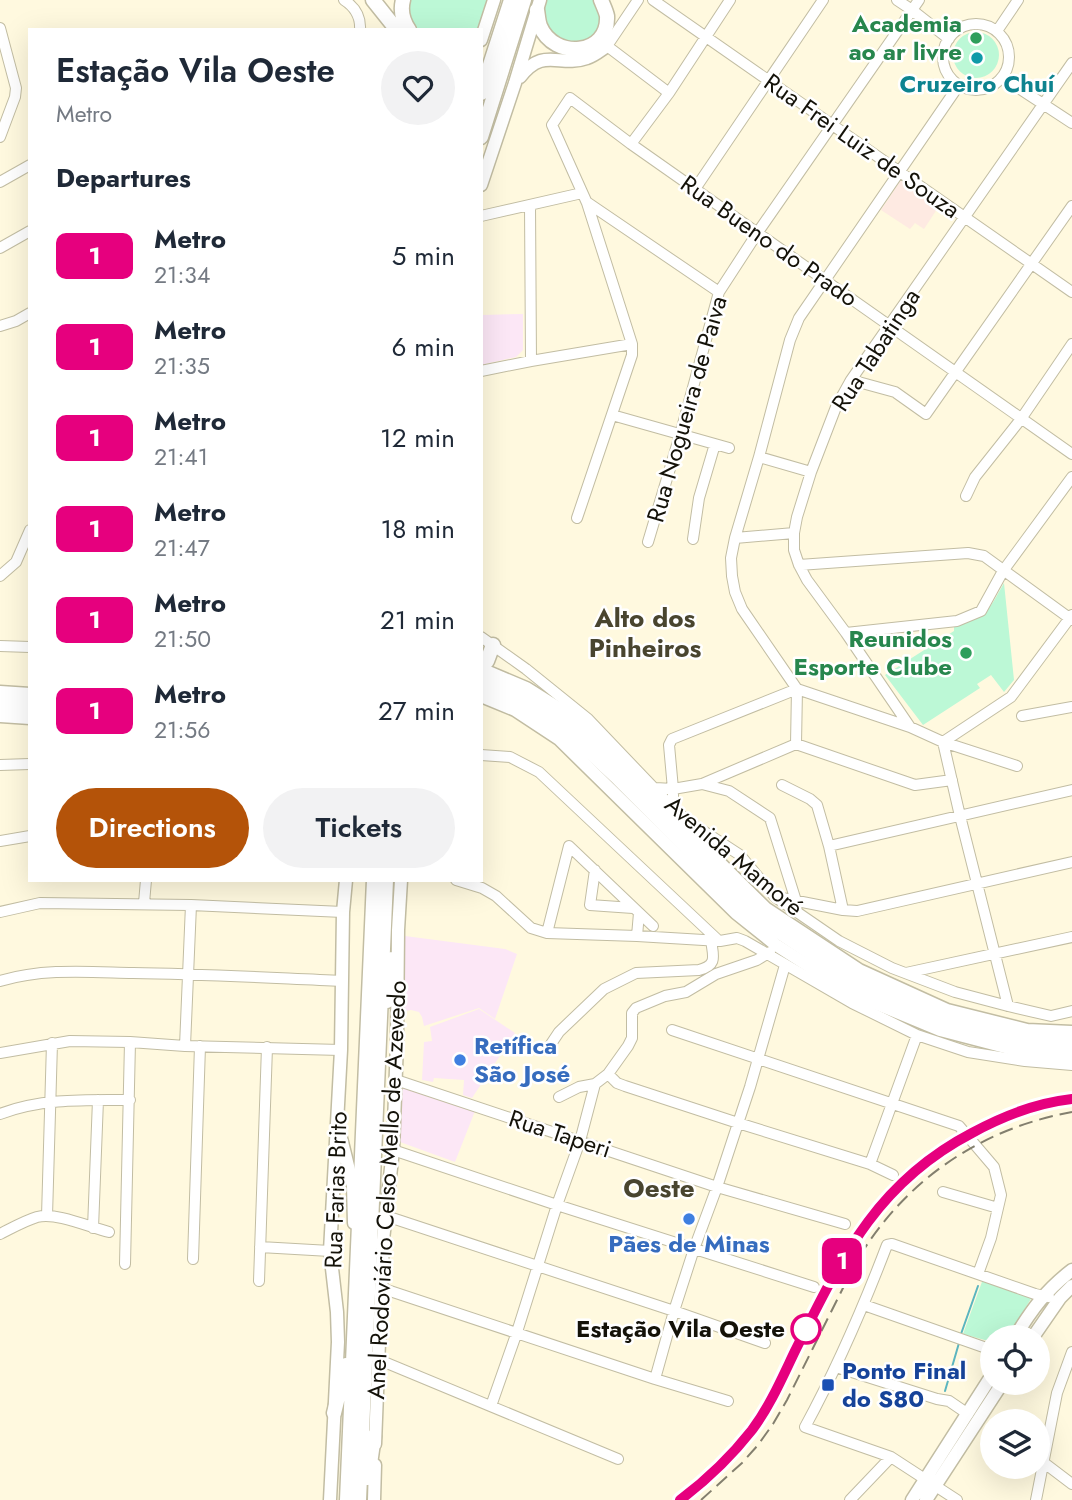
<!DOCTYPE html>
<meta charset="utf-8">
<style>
:root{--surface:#fff;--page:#f2f2f3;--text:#1f2937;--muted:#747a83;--accent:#b45309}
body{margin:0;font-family:Jost,sans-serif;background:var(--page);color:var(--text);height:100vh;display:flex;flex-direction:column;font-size:26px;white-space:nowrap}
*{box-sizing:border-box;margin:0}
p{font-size:23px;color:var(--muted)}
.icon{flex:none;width:38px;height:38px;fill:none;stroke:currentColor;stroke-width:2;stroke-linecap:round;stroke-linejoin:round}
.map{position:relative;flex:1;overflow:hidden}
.drawer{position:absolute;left:28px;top:28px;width:455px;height:854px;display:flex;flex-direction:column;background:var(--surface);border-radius:0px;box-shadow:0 7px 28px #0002}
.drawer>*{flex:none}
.badge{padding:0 14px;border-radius:10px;font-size:24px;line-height:46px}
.buttons{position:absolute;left:980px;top:1325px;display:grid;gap:14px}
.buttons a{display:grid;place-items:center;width:70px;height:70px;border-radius:50%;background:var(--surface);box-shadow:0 7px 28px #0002;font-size:35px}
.map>.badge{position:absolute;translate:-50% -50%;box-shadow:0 0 0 4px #fff}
h2{padding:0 28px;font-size:26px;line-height:63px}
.round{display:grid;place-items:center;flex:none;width:74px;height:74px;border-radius:37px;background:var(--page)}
.head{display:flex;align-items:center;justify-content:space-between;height:119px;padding:0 28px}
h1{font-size:33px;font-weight:600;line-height:52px}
.primary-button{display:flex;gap:14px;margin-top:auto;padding:14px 28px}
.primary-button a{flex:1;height:80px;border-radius:42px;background:var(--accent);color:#fff;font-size:28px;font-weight:600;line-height:80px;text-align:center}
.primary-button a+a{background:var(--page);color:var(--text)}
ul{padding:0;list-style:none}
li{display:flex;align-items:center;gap:21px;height:91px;padding:0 28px}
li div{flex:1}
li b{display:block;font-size:26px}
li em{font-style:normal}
li .badge{min-width:77px;font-weight:700;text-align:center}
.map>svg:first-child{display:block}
.industrial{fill:#fce7f6}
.education{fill:#feeae2}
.green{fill:#bcf8d6}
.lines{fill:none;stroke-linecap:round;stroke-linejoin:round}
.stream{stroke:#5bb5bf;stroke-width:2}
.minor-casing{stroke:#c2bda3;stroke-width:12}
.major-casing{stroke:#c2bda3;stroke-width:15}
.highway-casing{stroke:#c2bda3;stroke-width:17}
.minor{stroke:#fff;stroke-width:10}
.major{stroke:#fff;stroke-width:12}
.highway{stroke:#fff;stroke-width:14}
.rail{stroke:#837f6e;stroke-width:2;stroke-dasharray:14 7;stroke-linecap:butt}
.line-casing{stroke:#fff;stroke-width:16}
.line{stroke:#e6007e;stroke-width:10}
.leisure-dot{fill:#2e9e5b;stroke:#fff;stroke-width:2.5}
.culture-dot{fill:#0f9aa8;stroke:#fff;stroke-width:2.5}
.shop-dot{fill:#3f7fe0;stroke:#fff;stroke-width:2.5}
.stop-dot{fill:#fff;stroke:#e6007e;stroke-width:3.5}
.transit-dot{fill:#1a4fb4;stroke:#fff;stroke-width:2.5}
.labels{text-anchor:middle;stroke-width:5;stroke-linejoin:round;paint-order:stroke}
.leisure-label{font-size:24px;font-weight:bold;fill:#27864d;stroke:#fff;text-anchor:end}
.culture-label{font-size:24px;font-weight:bold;fill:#0d838f;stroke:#fff}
.street-label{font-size:24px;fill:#141209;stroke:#fff}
.shop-label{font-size:24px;font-weight:bold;fill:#366cbe;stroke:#fff;text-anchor:start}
.stop-label{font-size:24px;font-weight:bold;fill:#141209;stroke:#fff;text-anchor:end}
.transit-label{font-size:24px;font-weight:bold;fill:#164399;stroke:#fff;text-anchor:start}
.neighbourhood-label{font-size:26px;font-weight:bold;fill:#49452f;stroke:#fff}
</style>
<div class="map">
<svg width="1072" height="1500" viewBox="0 0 1072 1500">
<rect width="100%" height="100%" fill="#fff9df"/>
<path class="industrial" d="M523,314v36l-7,7 -35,8v-50z
M405,936l100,13 12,5 -22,65 -16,-11 -55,18 -2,-9 -3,-5 -8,-2 -9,2z
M479,1009l36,24 -43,65 -9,-3 1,-15 -30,-2 -1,4 -11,-2 2,-38 8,-1 -2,-14z
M401,1087l74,24 -20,51 -55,-20z"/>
<path class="education" d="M903,177l38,26 -17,26 -9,-6 -5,6 -29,-19z"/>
<path class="green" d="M406,0h83l-9,30h-68z
M545,0h53l5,16c-12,29 -14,27 -44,25l-17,-22z
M953 55a23 23 0 1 1 46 0a23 23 0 1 1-46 0Z
M1004,583l10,97 -10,12 -13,-17 -14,9 3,4 -57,37 -38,-50 69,-44v-6c33,-7 34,-14 50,-42z
M983,1279l49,18 -24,40h-16v5l-29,-8z"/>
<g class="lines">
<path class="stream" d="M961,1334l17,-48
M945,1391l14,-48"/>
<defs>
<path id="minor" d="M344,0c11,7 17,16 16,30
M638,0l-31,46 62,47
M653,0l419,292
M897,0l15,10 37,29
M943 57a33 33 0 1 1 66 0a33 33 0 1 1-66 0Z
M0,28l16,60 -1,9 -15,40
M997,31l21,-31
M1002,77l70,46
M631,144l38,-51 61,-93
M0,182l30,-17
M695,189l128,-189
M588,203l131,89
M530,205l1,156
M481,216l101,-23
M0,248l30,-17
M0,326l16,-5 14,-8
M481,371l50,-10 101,-17
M851,380l44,12 31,22 146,-208
M612,415l117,33
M759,457l52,15
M966,496l9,-19 46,-58 51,-75
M577,518l55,-163v-11l-45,-141 -35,-78 18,-27 61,46 441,310
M735,538l59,-5
M693,539l6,-41 16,-54
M648,542l32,-107 39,-143 39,-60 161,-232
M799,565l169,-12 16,3 88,64
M0,576l16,-14 14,-32
M846,633l111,-12 24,-10 22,-40 69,-94
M481,637l45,32 62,50 85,89 15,13 52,34 35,42 64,44 53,27 63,24 53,14 43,10 21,-5
M0,646l30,1
M797,689l113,38 33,15 74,24
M1022,716l50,-9
M910,727l-64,-94 -39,-53 -8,-15 -5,-15v-17l3,-16 14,-45 25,-65 15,-27 221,-317
M796,744l1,-55 -55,-80 -7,-17 -3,-16 -1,-18 4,-20 24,-81 31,-117 9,-22 160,-233
M481,755l29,2 29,15 180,169
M0,765l30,-1
M702,784l27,7 41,27 26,83
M782,785l28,14 7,6 12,41 14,64
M655,788l18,1 29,-5 94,-40 119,41 37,-5
M673,808v-19l-4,-44 3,-6 125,-50
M0,841l30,-5
M829,846l243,-56
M595,870l-5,35 43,3
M456,880l26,8 14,8 35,32 16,5 90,3 83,5 17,-3 8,3 107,62 65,32 51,17 57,9 47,4
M782,898l61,12 14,1 215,-49
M144,903l2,-23
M0,912l40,-9 151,2 152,7
M547,933l22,-87 84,80
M637,936l2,-23
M906,973l166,-36
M0,981c44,-13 88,-9 133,-8 70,1 139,5 209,8
M1008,1006l-48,-190 -17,-74 68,-45 61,-82
M672,1030l287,96 35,41 7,28 -10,43 -13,36
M185,1046l6,-141
M549,1047l10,-15 45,-43 32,-16 63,-3c19,-5 14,-14 12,-30
M0,1053l70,-12 60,1 55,4 156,4
M608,1074l9,9 8,3 113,37 132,41 23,11
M396,1080l321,107 128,37
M559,1097l20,-10 16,-3 13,-10 20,-28 4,-8v-25l4,-5 29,-12 21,-4 30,-18 41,-14 13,-8
M0,1114c41,-16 87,-14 130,-14
M393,1150l164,55 257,82
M870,1164l47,-129
M943,1192l55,16
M47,1216l5,-173
M386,1216l288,95 91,32
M93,1228l5,-128
M0,1234c12,-6 24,-13 37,-17 20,-5 52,10 72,15
M260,1247l70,4
M193,1259l7,-213
M125,1264l5,-222
M259,1281l8,-234
M381,1288l274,91 73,22
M864,1305l128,45
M377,1359l241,100
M836,1367l101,32 12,2 19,13
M655,1379l19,-68 20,-62 23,-62 33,-100 35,-122
M491,1406l26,-74 40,-127 23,-64 15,-57
M1043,1462l29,22
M850,1500l41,-43
M957,1500l-66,-43 -86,-30c32,-59 58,-119 82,-182l5,-1 143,50 14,3
M1036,1500l21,-107 15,-41"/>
<path id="major" d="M481,40l13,-40
M520,77c24,-31 39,-9 67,-19 7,-2 14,-8 20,-12
M481,185l34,-102 25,-83
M481,696l34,14 44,29 177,174 40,32 75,48 89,37 85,22 47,5
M0,716l30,2
M387,1002l5,-44
M340,1134l13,52 1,37
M1015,1337c17,-28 31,-47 57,-67
M1033,1337l27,-39 12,-12
M375,1444l8,-204 10,-90 4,-108 1,-112 3,-50
M330,1500l8,-158 -1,-30 -7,-61 11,-201 2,-138 3,-32
M374,1500l1,-35
M912,1500l80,-125
M926,1500l77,-118"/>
<path id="highway" d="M373,0l24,30
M403,0c-3,11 0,21 6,30
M537,10c1,5 1,11 3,16 14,34 69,30 67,-10 -1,-5 -4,-11 -6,-16
M481,93l30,-93
M481,137l43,-137
M481,664l6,-3 6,-16
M481,670l45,19 46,29 193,191 94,62 88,40 80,20 45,2
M481,683l40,17 44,29 51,47 126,127 33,26 81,54 87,37 83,22 46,3
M0,693l30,2
M0,705l16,2h14
M334,1413l12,-48
M368,1478l6,-42
M347,1500l27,-620
M359,1500l27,-620"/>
</defs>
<use href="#minor" class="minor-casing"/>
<use href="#major" class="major-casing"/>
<use href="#highway" class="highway-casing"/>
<use href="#minor" class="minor"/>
<use href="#major" class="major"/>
<use href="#highway" class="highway"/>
<path class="rail" d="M680,1500c28,-21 50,-42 72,-70 20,-27 33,-59 48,-89 44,-89 80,-160 172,-208 32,-17 64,-30 100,-34
M701,1500l41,-37 16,-18 15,-21 14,-24 69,-138c48,-81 123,-133 216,-150"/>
</g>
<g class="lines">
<defs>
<path id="line" d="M680,1500c28,-21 50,-42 72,-70 18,-24 30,-52 43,-79 46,-92 81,-168 177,-218 31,-17 64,-30 100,-34"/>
</defs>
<use href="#line" class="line-casing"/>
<use href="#line" class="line"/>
</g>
<g class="leisure-dot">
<circle cx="976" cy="38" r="7"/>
<circle cx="966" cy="653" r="7"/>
</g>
<circle class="culture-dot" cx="977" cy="58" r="7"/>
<g class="shop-dot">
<circle cx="460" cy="1060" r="7"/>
<circle cx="689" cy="1219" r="7"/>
</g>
<circle class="stop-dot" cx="806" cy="1329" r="14"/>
<rect class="transit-dot" x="821" y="1378" width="14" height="14" rx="3.5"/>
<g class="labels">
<g class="leisure-label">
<text x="962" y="32">Academia<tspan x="962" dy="28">ao ar livre</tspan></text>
<text x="952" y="647">Reunidos<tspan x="952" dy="28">Esporte Clube</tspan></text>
</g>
<g class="culture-label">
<text x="977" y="92">Cruzeiro Chuí</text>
</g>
<g class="street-label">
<text transform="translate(862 146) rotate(35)" y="8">Rua Frei Luiz de Souza</text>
<text transform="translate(769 241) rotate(35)" y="8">Rua Bueno do Prado</text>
<text transform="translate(876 350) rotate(-57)" y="8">Rua Tabatinga</text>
<text transform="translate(687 409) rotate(-74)" y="8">Rua Nogueira de Paiva</text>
<text transform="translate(734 856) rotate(40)" y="8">Avenida Mamoré</text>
<text transform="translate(560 1134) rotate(18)" y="8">Rua Taperi</text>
<text transform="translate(336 1190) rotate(-88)" y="8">Rua Farias Brito</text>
<text transform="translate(387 1190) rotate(-87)" y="8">Anel Rodoviário Celso Mello de Azevedo</text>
</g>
<g class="shop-label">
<text x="474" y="1054">Retífica<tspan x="474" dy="28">São José</tspan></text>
<text x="689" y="1252" text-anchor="middle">Pães de Minas</text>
</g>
<g class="stop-label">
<text x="785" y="1337">Estação Vila Oeste</text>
</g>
<g class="transit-label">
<text x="842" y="1379">Ponto Final<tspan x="842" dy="28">do S80</tspan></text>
</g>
<g class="neighbourhood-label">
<text x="645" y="627">Alto dos<tspan x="645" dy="30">Pinheiros</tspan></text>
<text x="659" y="1197">Oeste</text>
</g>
</g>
</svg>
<div class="buttons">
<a><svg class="icon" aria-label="locate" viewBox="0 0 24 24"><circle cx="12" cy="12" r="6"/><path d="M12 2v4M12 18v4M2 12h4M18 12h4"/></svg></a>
<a><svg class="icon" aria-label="layers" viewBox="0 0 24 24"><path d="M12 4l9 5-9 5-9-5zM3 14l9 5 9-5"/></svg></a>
</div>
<b class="badge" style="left:842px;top:1261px;background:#e6007e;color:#fff">1</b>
<section class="drawer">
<div class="head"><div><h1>Estação Vila Oeste</h1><p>Metro</p></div><a class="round"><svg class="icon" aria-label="heart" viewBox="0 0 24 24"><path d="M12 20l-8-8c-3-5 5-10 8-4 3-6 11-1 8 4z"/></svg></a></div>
<h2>Departures</h2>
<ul>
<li><span class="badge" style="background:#e6007e;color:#fff">1</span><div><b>Metro</b><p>21:34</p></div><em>5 min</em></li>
<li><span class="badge" style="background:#e6007e;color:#fff">1</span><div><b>Metro</b><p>21:35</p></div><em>6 min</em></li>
<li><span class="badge" style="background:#e6007e;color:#fff">1</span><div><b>Metro</b><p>21:41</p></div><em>12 min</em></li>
<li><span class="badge" style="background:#e6007e;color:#fff">1</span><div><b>Metro</b><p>21:47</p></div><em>18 min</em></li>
<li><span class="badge" style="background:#e6007e;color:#fff">1</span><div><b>Metro</b><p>21:50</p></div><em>21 min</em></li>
<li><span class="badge" style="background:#e6007e;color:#fff">1</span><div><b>Metro</b><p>21:56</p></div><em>27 min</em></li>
</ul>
<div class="primary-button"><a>Directions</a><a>Tickets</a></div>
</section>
</div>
